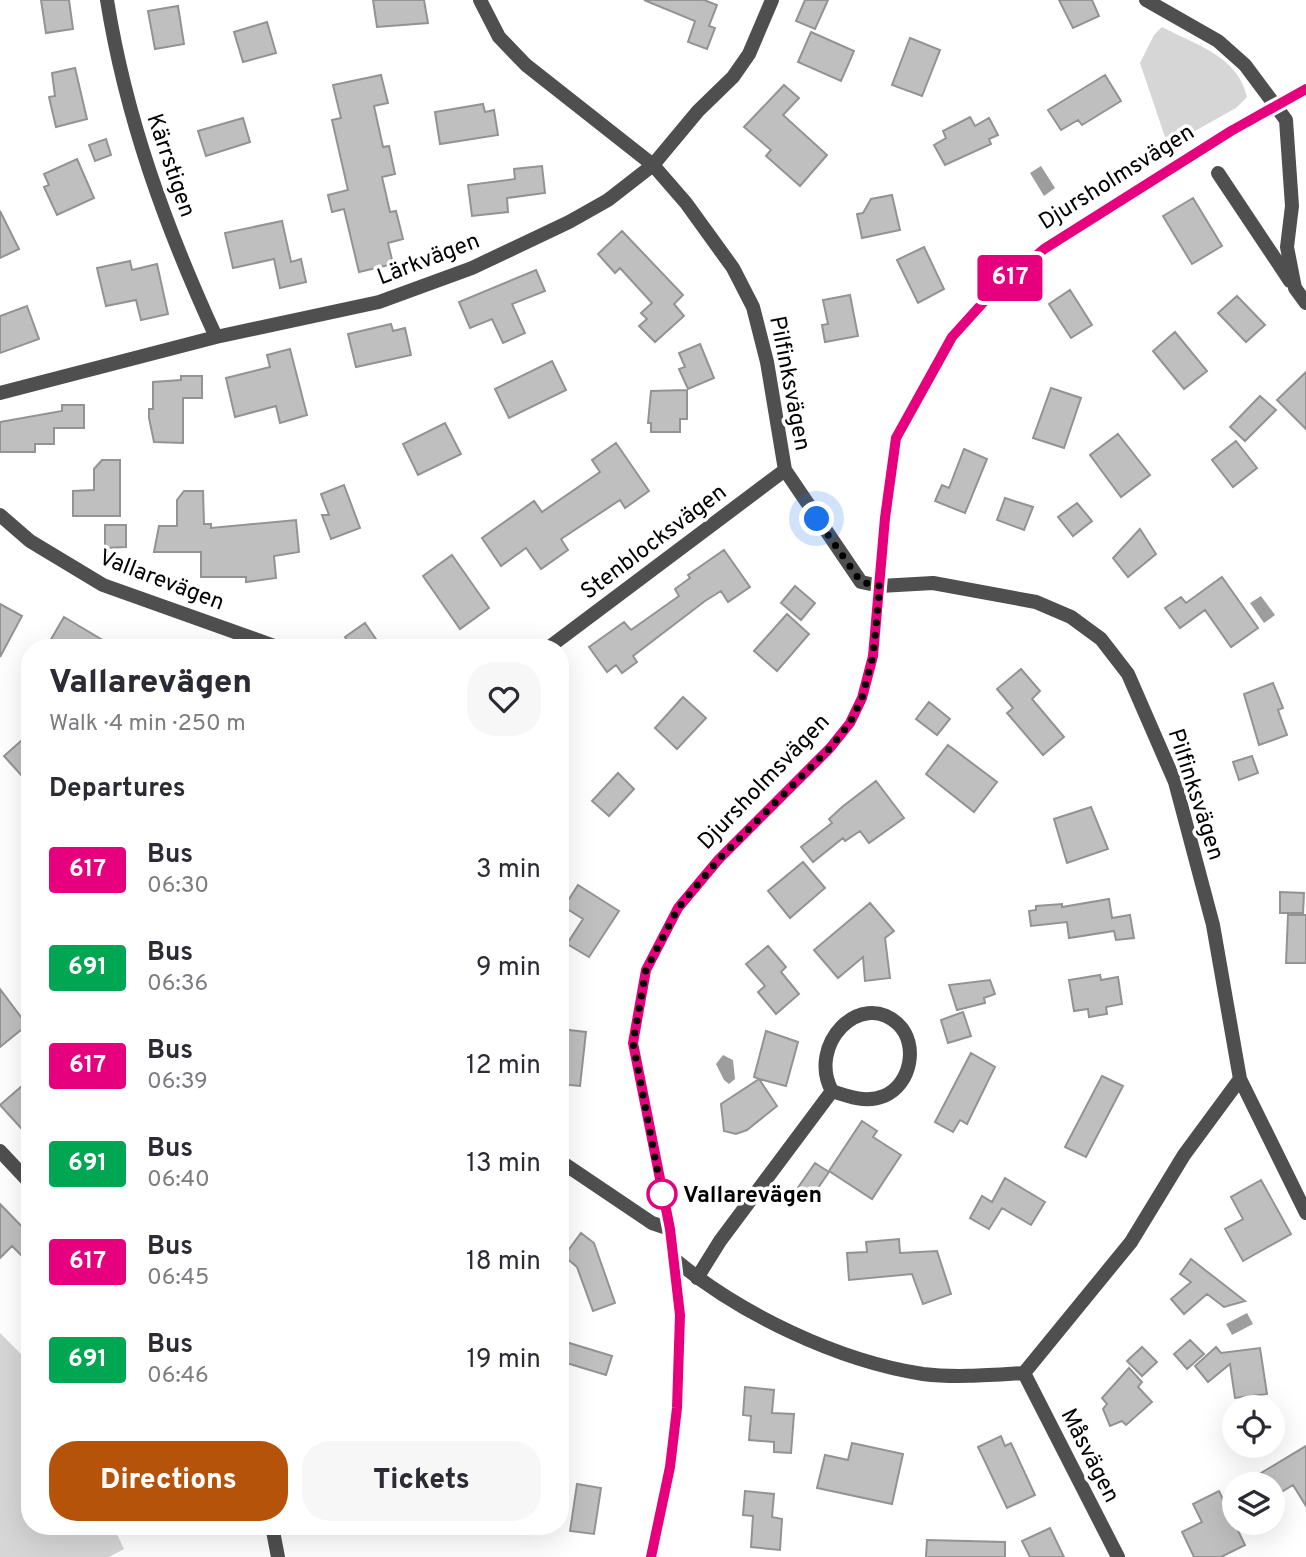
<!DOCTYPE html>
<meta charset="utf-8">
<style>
:root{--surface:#fff;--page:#f7f7f7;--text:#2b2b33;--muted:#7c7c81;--accent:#b45309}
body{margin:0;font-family:Overpass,sans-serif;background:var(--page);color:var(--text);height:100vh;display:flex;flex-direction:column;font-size:26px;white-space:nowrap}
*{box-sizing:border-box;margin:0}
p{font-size:23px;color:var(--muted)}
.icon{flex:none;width:38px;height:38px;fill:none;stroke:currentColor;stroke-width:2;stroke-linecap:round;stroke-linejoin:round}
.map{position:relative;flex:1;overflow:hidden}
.panel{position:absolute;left:21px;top:639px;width:548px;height:896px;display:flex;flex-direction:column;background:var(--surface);border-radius:28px;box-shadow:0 7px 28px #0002}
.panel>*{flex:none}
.badge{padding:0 14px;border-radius:5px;font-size:24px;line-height:46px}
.buttons{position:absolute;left:1222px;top:1395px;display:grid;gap:14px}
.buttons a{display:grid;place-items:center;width:63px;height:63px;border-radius:50%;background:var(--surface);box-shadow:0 7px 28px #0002;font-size:35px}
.you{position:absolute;width:35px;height:35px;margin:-18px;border:5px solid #fff;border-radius:50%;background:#1a73e8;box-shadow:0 0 0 10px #1a73e833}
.map>.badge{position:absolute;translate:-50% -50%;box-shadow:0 0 0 4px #fff}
h2{padding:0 28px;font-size:26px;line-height:63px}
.round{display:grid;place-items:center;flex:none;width:74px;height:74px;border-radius:28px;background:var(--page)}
.summary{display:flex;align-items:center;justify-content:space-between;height:119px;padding:0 28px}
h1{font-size:33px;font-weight:800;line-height:52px}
.action{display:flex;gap:14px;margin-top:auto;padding:14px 28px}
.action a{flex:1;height:80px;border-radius:28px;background:var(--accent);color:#fff;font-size:28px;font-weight:800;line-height:80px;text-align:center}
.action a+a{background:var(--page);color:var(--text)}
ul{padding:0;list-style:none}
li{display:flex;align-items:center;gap:21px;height:98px;padding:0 28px}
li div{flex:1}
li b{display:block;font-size:26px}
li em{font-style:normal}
li .badge{min-width:77px;font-weight:700;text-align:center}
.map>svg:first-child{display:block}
.green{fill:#d6d6d6}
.water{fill:#9d9d9d}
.building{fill:#bfbfbf;stroke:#939393;stroke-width:2}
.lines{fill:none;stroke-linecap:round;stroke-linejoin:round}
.minor{stroke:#4f4f4f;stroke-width:14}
.tertiary{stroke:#4f4f4f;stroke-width:14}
.line-casing{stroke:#fff;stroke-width:16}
.line{stroke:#e6007e;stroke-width:10}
.walk{stroke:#000;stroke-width:7;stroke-dasharray:0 12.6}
.stop-dot{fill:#fff;stroke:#e6007e;stroke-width:3.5}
.labels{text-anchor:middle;stroke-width:7;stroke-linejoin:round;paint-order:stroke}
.street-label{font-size:23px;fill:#000;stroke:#fff}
.stop-label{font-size:23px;font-weight:bold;fill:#000;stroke:#fff;text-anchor:start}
</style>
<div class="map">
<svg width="1306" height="1557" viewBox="0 0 1306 1557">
<rect width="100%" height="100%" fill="#fff"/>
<path class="green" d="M1162,27c34,18 76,29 85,70l-11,11 -68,38 -28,-83 14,-28z
M0,1333l30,30v163h83l11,23 -15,8h-109z"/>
<path class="water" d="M1041,166l14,22 -11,8 -14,-23z
M1261,596l14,19 -11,8 -14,-20z
M723,1055l10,5 2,19 -6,5 -5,-4 -8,-16z
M1247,1313l6,11 -21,11 -6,-11z"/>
<path class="building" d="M41,0h28l4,29 -27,4z
M373,0h51l4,23 -51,4z
M644,0h60l13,5 -8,21 6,2 -8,21 -19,-7 7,-21z
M805,0h23l-13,29 -19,-8z
M1059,0h33l7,16 -26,12z
M178,6l6,38 -29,5 -7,-38z
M267,22l9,31 -33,9 -9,-30z
M811,32l43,19 -13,30 -43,-19z
M910,38l30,12 -18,46 -30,-11z
M75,68l12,51 -31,8 -7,-30 6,-1 -3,-23z
M381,75l7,28 -14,3 9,41 6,-1 6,28 -13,3 8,35 6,-1 7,28 -15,4 5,21 -34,8 -15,-63 -12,3 -4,-17 20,-5 -16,-70 9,-2 -8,-33z
M1105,75l16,26 -39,24 -4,-5 -17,10 -13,-20z
M784,85l15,13 -16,17 44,40 -27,31 -34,-30 5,-6 -27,-23z
M483,104l2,8 9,-2 4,25 -58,9 -5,-32z
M970,117l5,9 14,-8 9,17 -9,4 2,5 -46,21 -11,-20 12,-7 -3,-7z
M243,118l7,24 -44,14 -8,-25z
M106,139l5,16 -16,6 -6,-16z
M77,159l17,39 -37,17 -13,-28 5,-2 -5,-11z
M542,166l3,27 -38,5 1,14 -36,4 -4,-31 47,-6 -1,-10z
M892,195l8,35 -38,8 -5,-24 6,-1 8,-14z
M1193,198l29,48 -30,18 -29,-48z
M0,211l19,38 -19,9z
M282,221l9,41 10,-3 5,23 -26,6 -6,-29 -41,9 -8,-35z
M622,231l61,64 -9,9 10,12 -29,26 -16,-16 8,-7 -6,-6 11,-10 -32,-35 -5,5 -17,-19z
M924,247l20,42 -26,14 -21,-43z
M130,261l2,9 25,-6 11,50 -27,6 -5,-20 -30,6 -9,-38z
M536,270l9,21 -33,13 13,29 -22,10 -11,-24 -22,9 -11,-26z
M1070,290l22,35 -21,13 -22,-34z
M850,295l8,41 -33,6 -3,-17 6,-1 -5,-24z
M1237,296l28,29 -19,17 -28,-29z
M27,306l12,33 -39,14v-37z
M391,324l2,7 12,-3 6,27 -55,12 -8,-33z
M1175,332l32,39 -23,18 -31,-38z
M700,344l14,34 -26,11 -9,-20 6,-2 -6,-14z
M290,349l17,66 -27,8 -4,-17 -41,11 -9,-39 44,-11 -3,-12z
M552,361l14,29 -57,28 -14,-29z
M1306,372v57l-29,-29z
M181,376h21v22h-19v45l-29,-1 -5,-24v-9h4v-27l28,-2z
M1051,388l30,10 -17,50 -31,-10z
M687,390v29h-7v13h-29v-9h-3l3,-32z
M1260,396l16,14 -31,31 -15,-14z
M62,405h22v23h-30v16h-19v8h-35v-30l62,-11z
M445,423l16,31 -43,21 -15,-31z
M1118,434l32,41 -29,22 -31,-42z
M1236,441l21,27 -24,19 -21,-27z
M616,443l33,48 -24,17 -5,-8 -59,39 7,11 -27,19 -15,-21 -25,18 -19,-28 52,-37 8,11 58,-40 -8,-12z
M964,449l23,10 -22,54 -30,-12 7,-16 7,3z
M102,460h18v56h-47v-25l21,-1v-21z
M344,485l16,43 -29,11 -9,-24h7l-8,-21z
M184,491h19l1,33h7v4l85,-8 3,32 -25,4 2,22 -30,4v-5h-45v-25h-47l5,-26h18v-26z
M1005,498l28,9 -9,23 -27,-10z
M1077,503l15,18 -19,15 -15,-19z
M105,525h21v22l-21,1z
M1140,529l16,25 -28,23 -15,-19z
M724,550l26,37 -22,15 -7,-11 -16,10 -72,55 4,6 -15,11 -6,-8 -9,7 -18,-25 35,-25 7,8 48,-34 -4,-7 15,-11 -2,-3z
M452,555l37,53 -29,21 -37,-53z
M1222,577l36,51 -27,19 -26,-37 -25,18 -15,-20 16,-11 5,6z
M795,586l20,17 -14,17 -20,-17z
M0,604l22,12 -22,41z
M787,614l22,20 -32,37 -23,-20z
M64,617l52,31h-70z
M365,623l17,25h-30l-7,-11z
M1021,669l19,22 -8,8 32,38 -21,18 -36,-42 6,-5 -16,-19z
M1273,683l10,25 -5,2 9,25 -28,10 -15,-51z
M683,697l23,21 -29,31 -22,-21z
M929,702l21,17 -13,16 -21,-16z
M30,733v52l-26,-29z
M948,745l49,37 -23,30 -48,-38z
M1252,756l6,17 -19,7 -6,-18z
M618,773l16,16 -25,27 -17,-15z
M876,781l28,37 -35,25 -9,-12 -15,10 -2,-3 -30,24 -12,-15 31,-24 -3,-4 13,-12z
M1091,807l17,42 -41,14 -13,-44z
M803,862l22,26 -35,30 -22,-27z
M578,885l41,26 -30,46 -22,-13 16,-25 -19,-12z
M1280,892l24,1 -1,20h-23z
M1109,899l3,19 18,-3 4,23 -18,2 -2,-9 -45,7 -2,-16 -36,4 -2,-15 7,-1v-4l26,-2v3z
M870,903l24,28 -9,7 5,40 -25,3 -2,-24 -25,21 -24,-28z
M1288,915h18v48h-20z
M768,946l18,21 -5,5 18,22 -23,20 -18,-22 7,-6 -19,-22z
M1100,975l1,5 17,-3 4,27 -16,3 1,7 -18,3 -1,-8 -14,2 -5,-31z
M990,980l5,14 -11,4 1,5 -28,7 -8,-25z
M0,989l27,36 -27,22z
M963,1012l8,24 -23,7 -7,-23z
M560,1029l26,3 -6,54 -20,-2z
M766,1031l32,11 -12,44 -27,-7 18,27 -30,24 -11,4 -12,-3 -3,-27 38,-25 -5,-2z
M971,1053l24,14 -28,57 -7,-4 -7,12 -18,-10z
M1102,1076l21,10 -37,71 -21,-10z
M30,1079v59l-30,-33z
M862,1121l15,10 -4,6 28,18 -29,44 -43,-28z
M815,1163l14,9 -18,26 -14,-9z
M1005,1178l40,24 -14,23 -29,-17 -13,21 -19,-11 12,-22 10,6z
M1261,1180l30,54 -48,27 -18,-32 18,-10 -12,-22z
M0,1204l30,31v29l-18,-18 -12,12z
M581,1233l13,10 21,60 -22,8 -16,-44 -13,-11z
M899,1239l1,14 37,-2 14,43 -28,10 -11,-30 -63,6 -2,-27 20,-1 -1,-10z
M1191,1259l14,11 40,31 -21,6 -17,-13 -23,20 -13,-15 20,-17 -11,-8z
M1190,1340l14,14 -17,15 -13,-15z
M566,1342l46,14 -6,19 -46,-14z
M1142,1347l15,15 -15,14 -15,-15z
M1216,1347l5,6 39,-5 7,46 -32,4 -5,-34 -22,18 -13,-16z
M1129,1368l13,14 -4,5 14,15 -26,23 -4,-4 -12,5 -7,-17 4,-5 -5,-6z
M745,1387l29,3 -2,23 22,1 -3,39 -17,-1v-10l-25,-2 2,-24 -8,-1z
M1001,1436l4,10 6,-3 24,52 -28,13 -29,-61z
M852,1443l51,11 -11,50 -75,-16 8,-33 23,5z
M1306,1446v60l-13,-21 -18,11 -3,-12h-4l-7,-11z
M577,1484l24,4 -7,46 -24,-3z
M745,1491l29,3 -2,23 10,2 -2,31 -29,-3 2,-31 -10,-1z
M1219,1491l26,54 -24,12h-27l-12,-25 20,-10 -9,-18z
M1050,1528l14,29h-34l-8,-16z
M927,1540l78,2v15h-79z"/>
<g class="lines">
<path class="minor" d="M107,0c19,119 59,228 109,337
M480,0l19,37 27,28 127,100 33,38 47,65 20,39 14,55 18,108 76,112 19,4 53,-3 103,19 35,15 30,22 27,35 47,108 38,143 27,154 66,134
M1146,0l72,41 27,24 41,55 6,86 -5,41 8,41 11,15
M1218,173l72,108
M0,393l216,-56 163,-35 93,-34 97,-46 39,-22 45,-35 45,-54 35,-34 16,-23 23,-54
M0,515l30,26 73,44 177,63
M548,648l237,-178
M0,1151l30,32
M560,1161l92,62 18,6
M674,1259c66,55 164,102 249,115 32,4 69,1 101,-1l107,-131 53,-87 56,-76
M697,1278l23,-37 112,-150c17,6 35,12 52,5 27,-11 35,-52 14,-72 -38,-35 -91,21 -66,67
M1024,1373l94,184
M272,1526l6,31"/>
<path class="tertiary" d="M651,1557l19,-90 7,-59 3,-93 -10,-86 -37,-186 13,-73 32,-62 41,-49 111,-111 20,-26 12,-24 11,-42 12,-138 11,-80 56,-101 37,-41 55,-47 187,-118 75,-42"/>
</g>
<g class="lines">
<defs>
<path id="line" d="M651,1557l19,-90 7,-59 3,-93 -10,-86 -37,-186 13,-73 32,-62 41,-49 111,-111 20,-25 12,-25 11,-42 12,-138 11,-80 56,-101 37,-41 55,-47 187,-118 75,-42"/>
</defs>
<use href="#line" class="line-casing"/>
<use href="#line" class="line"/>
<path class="walk" d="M662,1194l-29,-151 13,-73 32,-62 41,-49 111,-111 20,-25 12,-25 11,-42 7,-70 -19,-4 -44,-63"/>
</g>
<circle class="stop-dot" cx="662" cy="1194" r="14"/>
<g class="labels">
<g class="street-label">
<text transform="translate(172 165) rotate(71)" y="8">Kärrstigen</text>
<text transform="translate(1116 176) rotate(-32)" y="8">Djursholmsvägen</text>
<text transform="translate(428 258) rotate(-21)" y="8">Lärkvägen</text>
<text transform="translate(791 383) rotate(79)" y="8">Pilfinksvägen</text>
<text transform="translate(653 541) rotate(-37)" y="8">Stenblocksvägen</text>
<text transform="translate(162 579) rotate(21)" y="8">Vallarevägen</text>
<text transform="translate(763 781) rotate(-46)" y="8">Djursholmsvägen</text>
<text transform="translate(1197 794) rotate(72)" y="8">Pilfinksvägen</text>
<text transform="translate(1091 1455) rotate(63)" y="8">Måsvägen</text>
</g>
<g class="stop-label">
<text x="683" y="1202">Vallarevägen</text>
</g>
</g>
</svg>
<div class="buttons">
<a><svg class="icon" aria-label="locate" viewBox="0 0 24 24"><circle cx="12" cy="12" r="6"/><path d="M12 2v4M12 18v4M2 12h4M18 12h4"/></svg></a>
<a><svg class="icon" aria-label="layers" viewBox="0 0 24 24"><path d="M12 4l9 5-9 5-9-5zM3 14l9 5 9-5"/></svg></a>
</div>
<div class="you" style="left:817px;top:519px"></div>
<b class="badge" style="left:1010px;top:278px;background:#e6007e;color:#fff">617</b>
<section class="panel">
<div class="summary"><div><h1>Vallarevägen</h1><p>Walk · 4 min · 250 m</p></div><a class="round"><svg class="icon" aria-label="heart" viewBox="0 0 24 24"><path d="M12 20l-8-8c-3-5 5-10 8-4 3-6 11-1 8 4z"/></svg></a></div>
<h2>Departures</h2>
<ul>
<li><span class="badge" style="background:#e6007e;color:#fff">617</span><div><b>Bus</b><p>06:30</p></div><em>3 min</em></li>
<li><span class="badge" style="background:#00a651;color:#fff">691</span><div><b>Bus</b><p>06:36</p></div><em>9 min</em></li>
<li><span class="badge" style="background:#e6007e;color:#fff">617</span><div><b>Bus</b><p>06:39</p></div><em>12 min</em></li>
<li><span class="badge" style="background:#00a651;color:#fff">691</span><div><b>Bus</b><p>06:40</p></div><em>13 min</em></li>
<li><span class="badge" style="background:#e6007e;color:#fff">617</span><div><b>Bus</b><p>06:45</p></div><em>18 min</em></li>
<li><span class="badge" style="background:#00a651;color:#fff">691</span><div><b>Bus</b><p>06:46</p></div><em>19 min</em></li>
</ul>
<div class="action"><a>Directions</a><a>Tickets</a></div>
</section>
</div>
